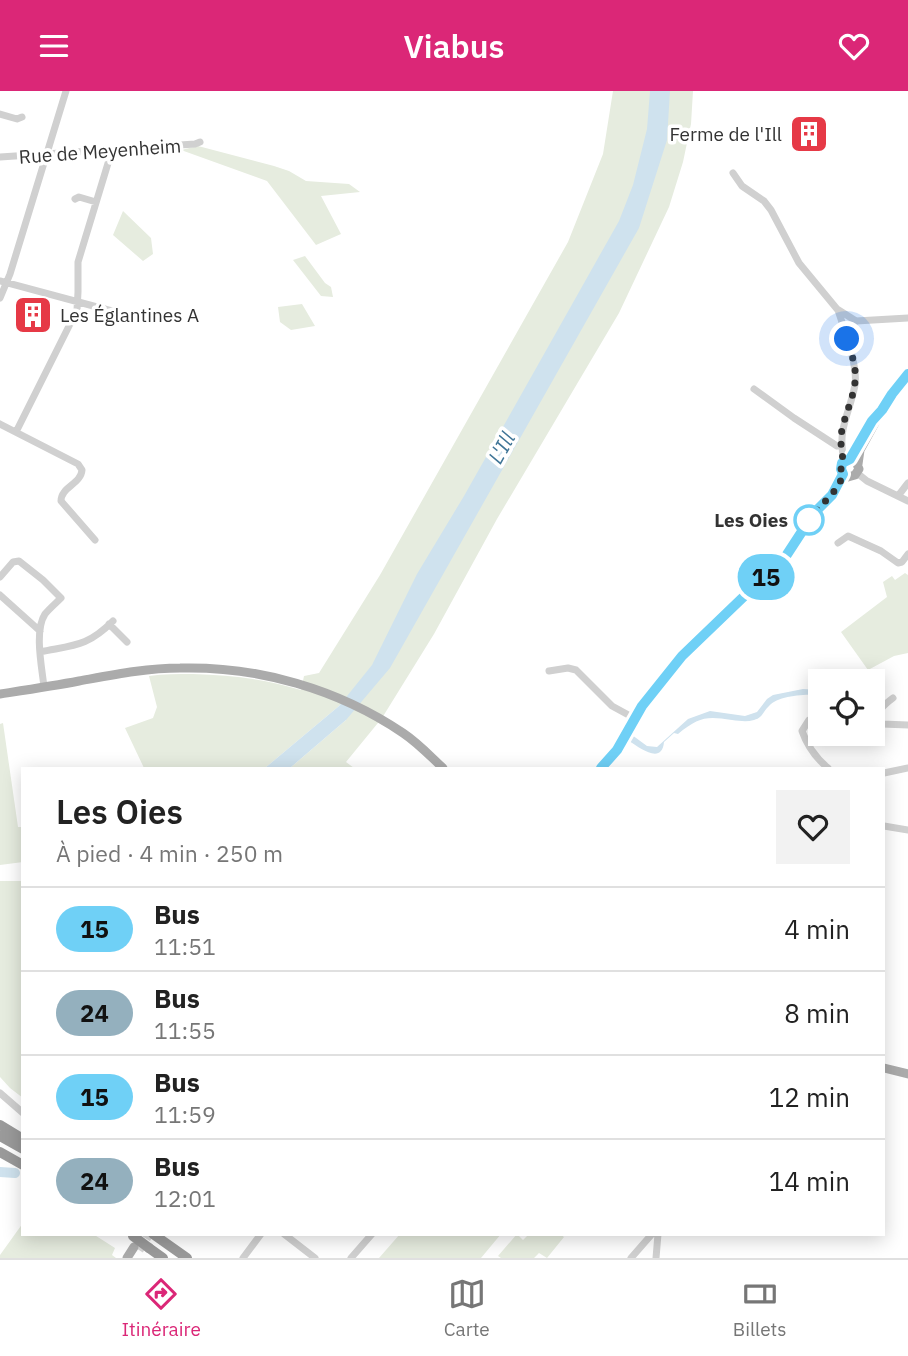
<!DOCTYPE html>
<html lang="fr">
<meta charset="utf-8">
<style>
:root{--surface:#fff;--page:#f2f2f2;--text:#222;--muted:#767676;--line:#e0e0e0;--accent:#db2777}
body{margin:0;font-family:"IBM Plex Sans",sans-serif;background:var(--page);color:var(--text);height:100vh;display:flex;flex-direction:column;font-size:26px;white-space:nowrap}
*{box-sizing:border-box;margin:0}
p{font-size:23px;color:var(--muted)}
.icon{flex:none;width:38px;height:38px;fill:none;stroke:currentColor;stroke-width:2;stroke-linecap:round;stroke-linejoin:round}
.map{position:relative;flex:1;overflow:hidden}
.details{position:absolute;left:21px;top:676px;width:864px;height:469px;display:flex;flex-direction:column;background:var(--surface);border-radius:0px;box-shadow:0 4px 18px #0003}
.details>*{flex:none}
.badge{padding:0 14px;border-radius:23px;font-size:24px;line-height:46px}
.fabs{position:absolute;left:808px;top:578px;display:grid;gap:14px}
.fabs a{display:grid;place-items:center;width:77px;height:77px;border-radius:0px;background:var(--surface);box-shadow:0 4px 18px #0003;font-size:35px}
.you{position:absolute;width:35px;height:35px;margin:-18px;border:5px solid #fff;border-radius:50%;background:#1a73e8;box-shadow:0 0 0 10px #1a73e833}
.map>.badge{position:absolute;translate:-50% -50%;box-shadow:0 0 0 4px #fff}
.round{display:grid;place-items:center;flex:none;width:74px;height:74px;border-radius:0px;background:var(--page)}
.summary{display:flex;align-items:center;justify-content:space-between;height:119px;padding:0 35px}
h1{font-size:33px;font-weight:600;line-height:52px}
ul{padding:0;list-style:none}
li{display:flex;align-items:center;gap:21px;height:84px;padding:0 35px;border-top:2px solid var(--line)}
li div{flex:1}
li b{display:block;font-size:26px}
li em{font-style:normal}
li .badge{min-width:77px;font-weight:700;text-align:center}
header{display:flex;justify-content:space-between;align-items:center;height:91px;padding:0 35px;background:var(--accent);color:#fff;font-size:32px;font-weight:600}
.tabs{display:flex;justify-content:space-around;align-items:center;height:98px;border-top:2px solid var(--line);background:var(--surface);font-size:19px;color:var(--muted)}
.tabs a{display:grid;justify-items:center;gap:4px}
.tabs .active{color:var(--accent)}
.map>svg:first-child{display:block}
.green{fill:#e6ecdf}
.water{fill:#cfe2ee}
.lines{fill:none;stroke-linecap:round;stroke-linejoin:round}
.river{stroke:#cfe2ee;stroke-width:10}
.major-tunnel{stroke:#d6d6d6;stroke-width:9;stroke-dasharray:9 4.5;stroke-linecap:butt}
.minor{stroke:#d0d0d0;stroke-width:7}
.major{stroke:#ababab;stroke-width:9}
.highway{stroke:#9a9a9a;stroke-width:10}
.highway-bridge{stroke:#9a9a9a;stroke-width:10}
.line-casing{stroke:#fff;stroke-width:16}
.line{stroke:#6fd0f6;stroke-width:10}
.walk{stroke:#333;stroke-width:7;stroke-dasharray:0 12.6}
.stop-dot{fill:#fff;stroke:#6fd0f6;stroke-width:3.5}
.labels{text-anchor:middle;stroke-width:7;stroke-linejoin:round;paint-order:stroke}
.poi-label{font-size:19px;fill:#333;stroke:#fff;text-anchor:end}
.street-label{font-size:19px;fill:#333;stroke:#fff}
.stop-label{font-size:19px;font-weight:bold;fill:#333;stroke:#fff;text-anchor:end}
.water-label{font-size:21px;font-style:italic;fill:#3f7597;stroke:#fff}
</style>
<header><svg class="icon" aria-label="menu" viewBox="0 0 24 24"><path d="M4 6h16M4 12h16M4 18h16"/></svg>Viabus<svg class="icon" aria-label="heart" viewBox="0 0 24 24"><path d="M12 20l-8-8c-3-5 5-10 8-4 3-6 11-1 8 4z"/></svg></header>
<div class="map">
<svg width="908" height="1167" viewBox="0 0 908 1167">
<rect width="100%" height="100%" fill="#fff"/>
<path class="green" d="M613,0h80l-2,33 -8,38 -14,45 -50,106 -122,206 -63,115 -52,84 -36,44 8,6h-64l56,-48 -1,-22 -6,8 -74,62h-121l-19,-40 28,-10 4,-11 -8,-31c15,-2 29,-2 44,-2 38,1 71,5 108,16l3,-14 15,-3 61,-98 188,-333 35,-88z
M198,55l76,20 15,5 17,10 43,3 11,8 -39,4 20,38 -25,11 -49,-64 -86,-31z
M123,120l28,27 2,16 -10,7 -30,-26z
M305,165l20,27 6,4 2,10 -12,-1 -28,-36z
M302,213l13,22 -24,4 -11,-8 -2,-15z
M905,482l3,2v78l-14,3 -26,14 -27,-38 46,-35 -4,-15 9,-6 3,4z
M3,632l15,104h5v35l-23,3v-141z
M0,790h23v217l-13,-10 -10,-11z
M23,1132v11h70l22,14 -3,7 4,3h-116v-3z
M400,1143h101l-20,24h-102z
M517,1143l6,6 6,-6h31l4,3 -17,21 -8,-5 -5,5h-33l-3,-2z"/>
<path class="water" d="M650,0h20l-3,49 -28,88 -249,440 -44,52 -56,48h-25l74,-62 33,-41 45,-91 47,-78 155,-275 14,-36 14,-56z
M803,598l18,1v5c-14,-1 -43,0 -52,11 -6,5 -6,12 -15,14 -7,2 -14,1 -22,0 -26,-4 -33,-3 -54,14l-4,-1 -10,9c-2,23 -24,6 -35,-1l3,-6 15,11 10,1 31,-28 22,-8 35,5 12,-4 10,-13 6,-4z"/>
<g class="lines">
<path class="river" d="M0,1081l15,1"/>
<path class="major-tunnel" d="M139,1159l10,-16"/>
<path class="minor" d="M0,23l17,5 5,-2
M0,66l195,-13 5,-2
M733,82l9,13 22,15 7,9 28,53 38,46 19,12
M75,108l4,-2 17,5
M0,190l112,30
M0,207l10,-24 56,-183
M838,219c6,19 20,55 17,75 -6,31 -18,43 -11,76
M846,242l10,-12 52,-3
M754,298l40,29 43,28h4
M0,333l78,40 4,6c-1,14 -21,17 -21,31l34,39
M16,341l61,-122 1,-18v-30l31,-102 -1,-10
M857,382l10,8 41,20
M898,405l10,-13
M838,452l10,-7 33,15 17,12 4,-1 6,-8
M0,486l13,-15 6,-1 24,19 18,18c-5,5 -11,10 -16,16 -11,17 -3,54 -1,73
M0,504l40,36
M109,533l18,18
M40,561c34,-7 47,-5 73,-31
M549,580l19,-3 8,2 36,36 22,12
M893,607c-8,6 -18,14 -15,24l4,2 26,1
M821,628l-12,1 -7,11c5,14 15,28 26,37
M884,682l24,-5
M884,735l24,4
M0,1002l23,20
M284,1143l31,24
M243,1167l18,-24
M351,1167l21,-24
M631,1167l21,-24
M656,1167l2,-24"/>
<path class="major" d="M858,373l2,-14 22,-40 26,-36
M0,603c26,-4 53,-8 79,-13 33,-6 67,-13 101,-13 78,-2 158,21 223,65 15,10 27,23 40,35
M601,677l16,-18 25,-44 40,-50 104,-100 28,-43 18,-18 11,-21 -2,-5 1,-6 6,-4 8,3 3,7 -4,6 -7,2 -5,-3
M884,977l24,6
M127,1167l7,-11"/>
<path class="highway" d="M0,1034l23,14
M0,1045l23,13
M0,1061l23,13
M153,1143l34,24
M149,1157l14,10"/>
<path class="highway-bridge" d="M133,1145l16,12"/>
</g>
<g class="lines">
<defs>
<path id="line" d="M601,677l16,-18 25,-44 40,-50 104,-100 28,-43 18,-18 11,-21 -2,-5 1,-6 8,-4 22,-38 10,-11 10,-16 16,-20"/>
</defs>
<use href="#line" class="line-casing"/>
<use href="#line" class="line"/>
<path class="walk" d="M809,429c11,-17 28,-25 34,-46l-2,-5c4,-13 -1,-20 0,-33 2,-18 12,-35 14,-54 2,-14 -4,-30 -8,-43"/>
</g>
<defs>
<symbol id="building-square" viewBox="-11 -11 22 22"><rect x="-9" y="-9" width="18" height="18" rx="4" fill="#e63946" stroke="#fff"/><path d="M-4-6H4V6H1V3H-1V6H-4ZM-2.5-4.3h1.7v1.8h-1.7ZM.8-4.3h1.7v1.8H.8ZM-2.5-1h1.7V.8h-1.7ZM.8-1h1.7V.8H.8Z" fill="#fff"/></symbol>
</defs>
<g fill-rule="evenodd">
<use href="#building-square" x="787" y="21" width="44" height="44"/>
<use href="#building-square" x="11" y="202" width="44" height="44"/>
</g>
<circle class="stop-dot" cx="809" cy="429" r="14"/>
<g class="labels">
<g class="poi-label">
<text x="782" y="50">Ferme de l'Ill</text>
<text x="60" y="231" text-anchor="start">Les Églantines A</text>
</g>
<g class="street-label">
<text transform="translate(100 60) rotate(-4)" y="7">Rue de Meyenheim</text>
</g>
<g class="stop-label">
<text x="788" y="436">Les Oies</text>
</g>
<g class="water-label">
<text transform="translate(502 357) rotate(-61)" y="7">L'Ill</text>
</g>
</g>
</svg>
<div class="fabs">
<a><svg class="icon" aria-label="locate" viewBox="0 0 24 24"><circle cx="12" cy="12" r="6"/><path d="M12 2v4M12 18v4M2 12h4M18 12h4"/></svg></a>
</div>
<div class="you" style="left:847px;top:248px"></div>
<b class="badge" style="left:766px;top:486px;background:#6fd0f6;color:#111">15</b>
<section class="details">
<div class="summary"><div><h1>Les Oies</h1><p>À pied · 4 min · 250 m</p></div><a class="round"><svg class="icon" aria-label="heart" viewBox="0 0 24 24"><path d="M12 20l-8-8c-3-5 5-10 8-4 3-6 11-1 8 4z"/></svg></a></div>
<ul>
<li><span class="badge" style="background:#6fd0f6;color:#111">15</span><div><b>Bus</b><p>11:51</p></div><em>4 min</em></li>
<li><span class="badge" style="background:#94b0be;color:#111">24</span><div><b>Bus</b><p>11:55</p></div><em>8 min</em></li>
<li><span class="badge" style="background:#6fd0f6;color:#111">15</span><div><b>Bus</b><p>11:59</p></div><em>12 min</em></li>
<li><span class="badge" style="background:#94b0be;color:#111">24</span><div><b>Bus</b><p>12:01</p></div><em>14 min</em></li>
</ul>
</section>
</div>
<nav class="tabs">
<a class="active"><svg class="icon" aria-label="directions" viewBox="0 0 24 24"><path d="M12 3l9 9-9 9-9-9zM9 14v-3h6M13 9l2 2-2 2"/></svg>Itinéraire</a>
<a><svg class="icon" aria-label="map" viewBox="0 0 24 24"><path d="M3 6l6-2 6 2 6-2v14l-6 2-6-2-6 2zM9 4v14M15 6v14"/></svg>Carte</a>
<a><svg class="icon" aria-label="tickets" viewBox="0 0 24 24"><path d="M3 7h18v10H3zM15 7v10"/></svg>Billets</a>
</nav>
